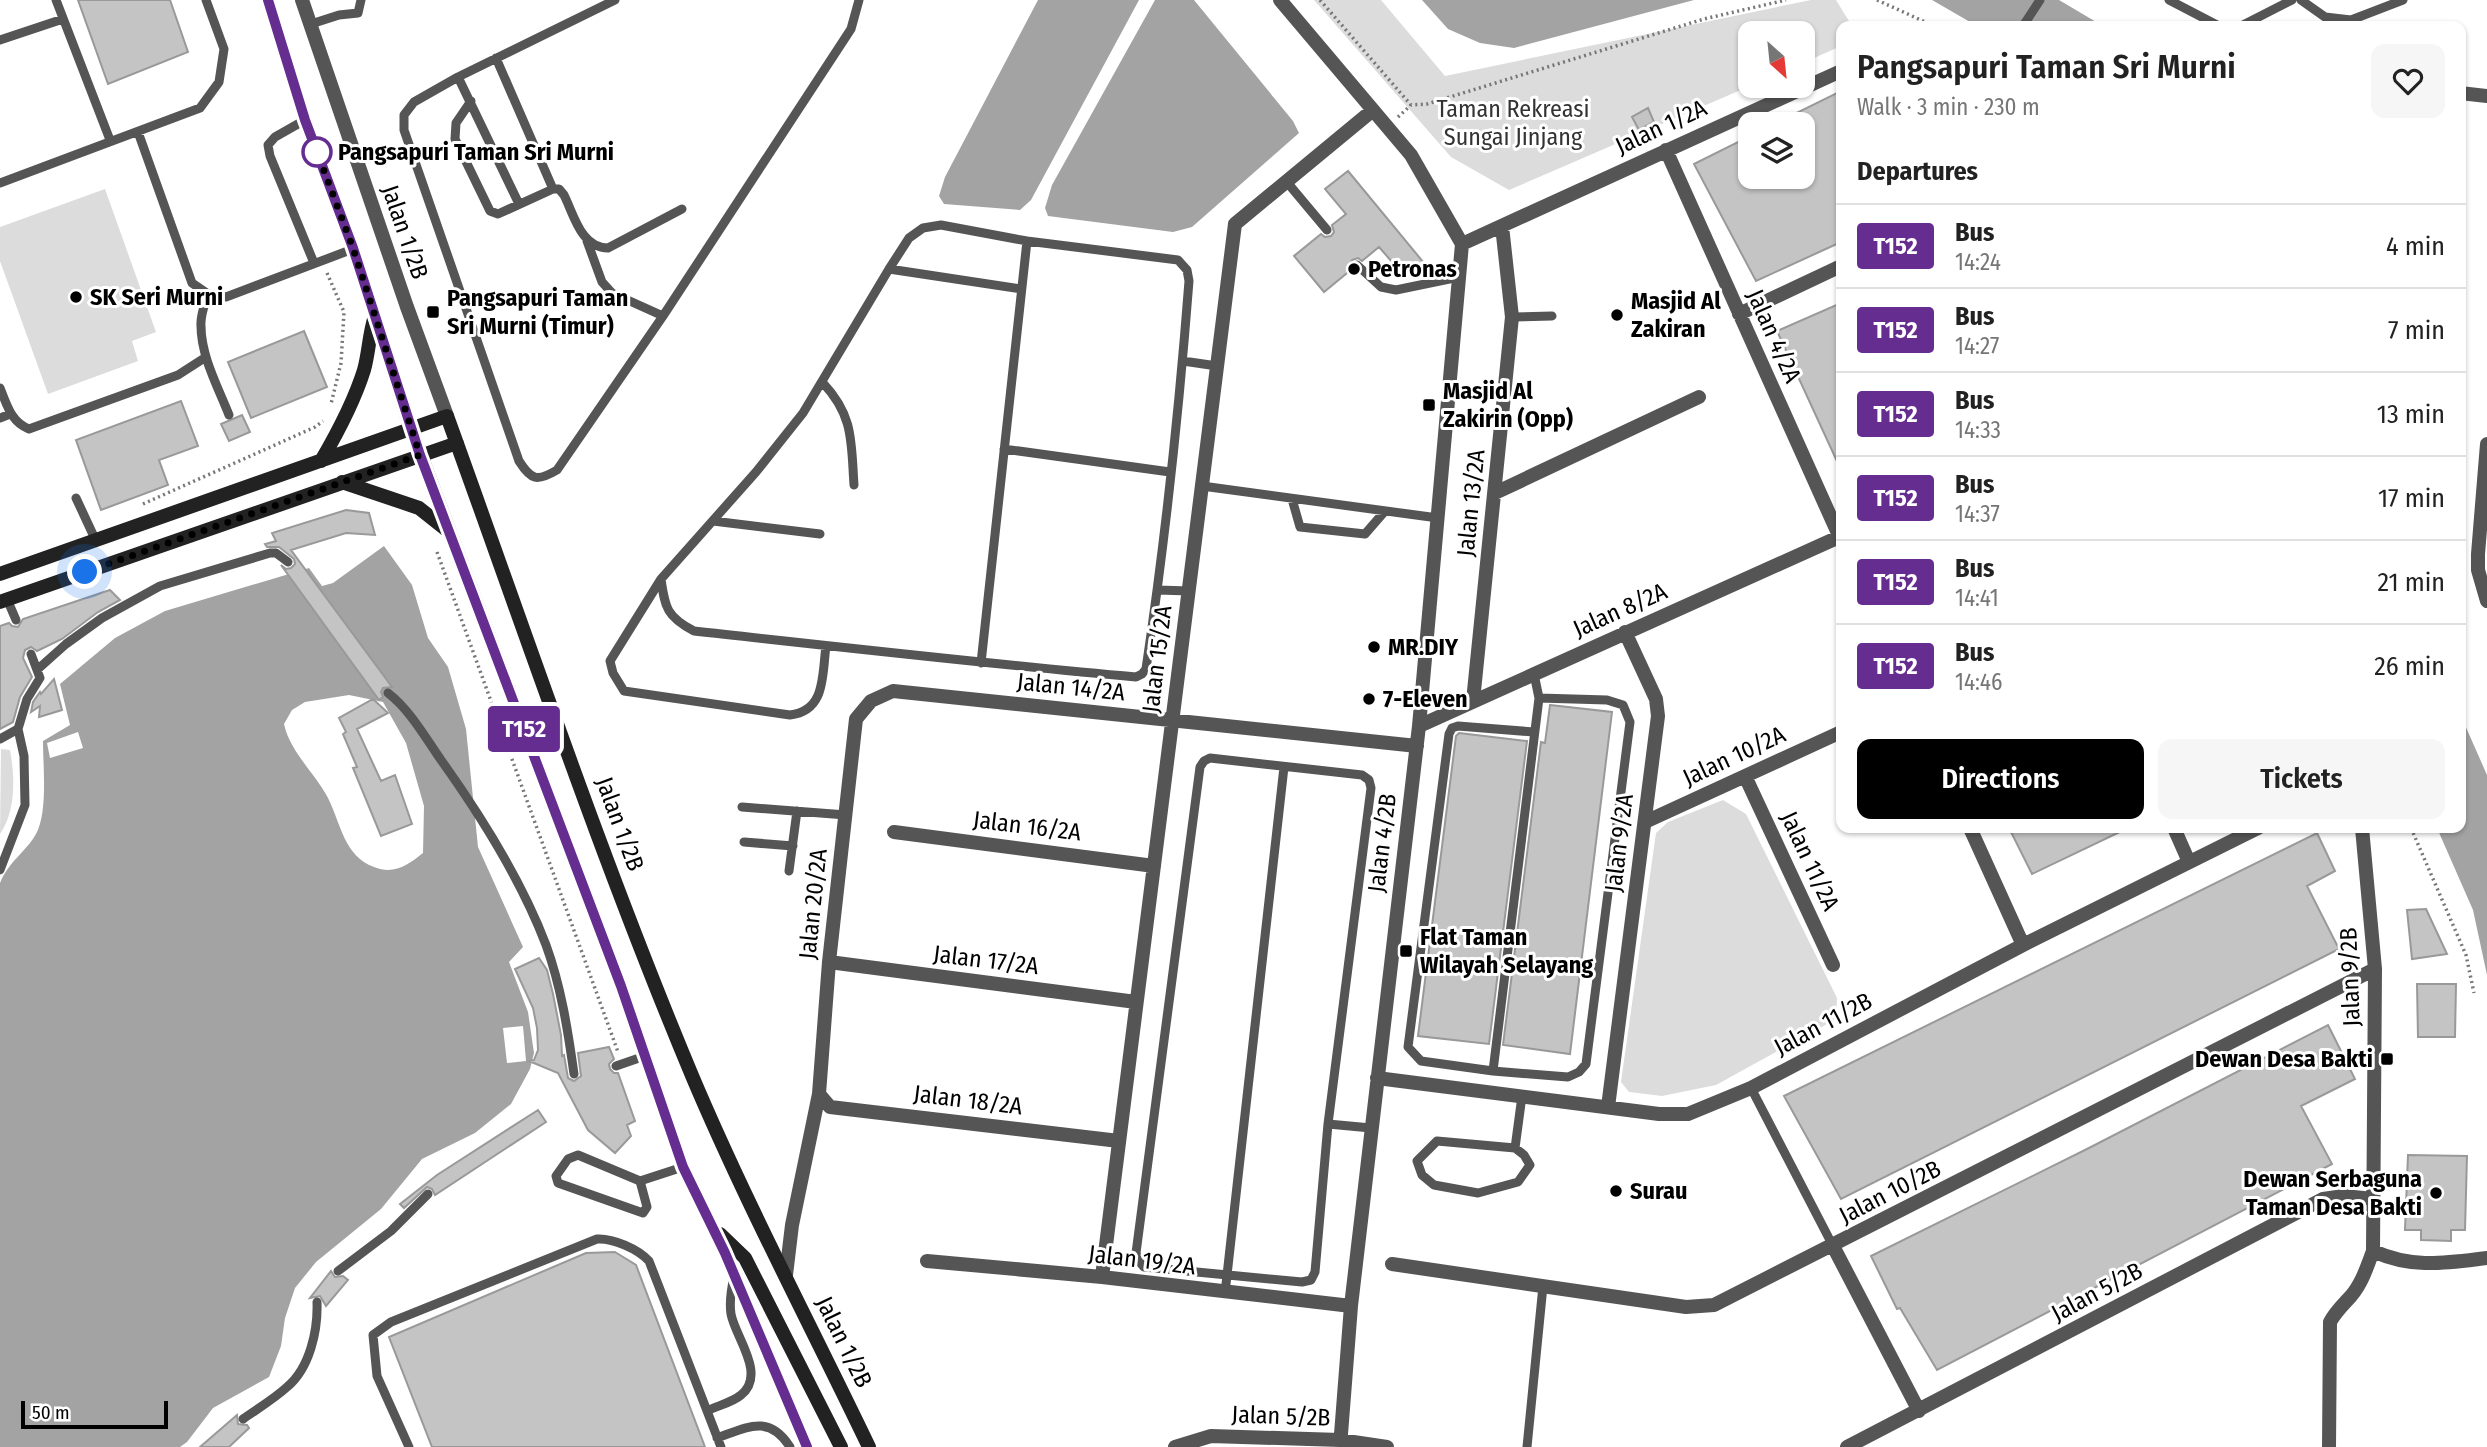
<!DOCTYPE html>
<meta charset="utf-8">
<style>
:root{--surface:#fff;--page:#f6f6f6;--text:#222;--muted:#767676;--line:#e0e0e0;--accent:#000}
body{margin:0;font-family:"Fira Sans Condensed",sans-serif;background:var(--page);color:var(--text);height:100vh;display:flex;flex-direction:column;font-size:26px;white-space:nowrap}
*{box-sizing:border-box;margin:0}
p{font-size:23px;color:var(--muted)}
.icon{flex:none;width:38px;height:38px;fill:none;stroke:currentColor;stroke-width:2;stroke-linecap:round;stroke-linejoin:round}
.map{position:relative;flex:1;overflow:hidden}
.sheet{position:absolute;left:1836px;top:21px;width:630px;height:812px;display:flex;flex-direction:column;background:var(--surface);border-radius:14px;box-shadow:0 2px 5px #0004}
.sheet>*{flex:none}
.badge{padding:0 14px;border-radius:5px;font-size:24px;line-height:46px}
.needle{width:46px;rotate:153deg}
.buttons{position:absolute;left:1738px;top:21px;display:grid;gap:14px}
.buttons a{display:grid;place-items:center;width:77px;height:77px;border-radius:14px;background:var(--surface);box-shadow:0 2px 5px #0004;font-size:35px}
.scale{position:absolute;left:21px;bottom:18px;width:147px;box-sizing:border-box;padding-left:7px;border:4px solid #000;border-top:0;font-size:19px;line-height:24px;white-space:nowrap;color:#000;-webkit-text-stroke:5px #fff;paint-order:stroke}
.you{position:absolute;width:35px;height:35px;margin:-18px;border:5px solid #fff;border-radius:50%;background:#1a73e8;box-shadow:0 0 0 10px #1a73e833}
.map>.badge{position:absolute;translate:-50% -50%;box-shadow:0 0 0 4px #fff}
h2{padding:0 21px;font-size:26px;line-height:63px}
.round{display:grid;place-items:center;flex:none;width:74px;height:74px;border-radius:14px;background:var(--page)}
.overview{display:flex;align-items:center;justify-content:space-between;height:119px;padding:0 21px}
h1{font-size:33px;font-weight:600;line-height:52px}
.primary-button{display:flex;gap:14px;margin-top:auto;padding:14px 21px}
.primary-button a{flex:1;height:80px;border-radius:14px;background:var(--accent);color:#fff;font-size:28px;font-weight:600;line-height:80px;text-align:center}
.primary-button a+a{background:var(--page);color:var(--text)}
ul{padding:0;list-style:none}
li{display:flex;align-items:center;gap:21px;height:84px;padding:0 21px;border-top:2px solid var(--line)}
li div{flex:1}
li b{display:block;font-size:26px}
li em{font-style:normal}
li .badge{min-width:77px;font-weight:700;text-align:center}
.map>svg:first-child{display:block}
.green{fill:#dcdcdc}
.water{fill:#a3a3a3;fill-rule:evenodd}
.pier{fill:#fff}
.building{fill:#c4c4c4;stroke:#999;stroke-width:2}
.lines{fill:none;stroke-linecap:round;stroke-linejoin:round}
.path{stroke:#777;stroke-width:3.5;stroke-dasharray:2 3.5;stroke-linecap:butt}
.lane{stroke:#555;stroke-width:9}
.street{stroke:#555;stroke-width:14}
.secondary{stroke:#222;stroke-width:14}
.line-casing{stroke:#fff;stroke-width:16}
.line{stroke:#662d91;stroke-width:10}
.walk{stroke:#000;stroke-width:7;stroke-dasharray:0 12.6}
.stop-dot{fill:#fff;stroke:#662d91;stroke-width:3.5}
.poi-dot{fill:#000;stroke:#fff;stroke-width:2.5}
.labels{text-anchor:middle;stroke-width:6;stroke-linejoin:round;paint-order:stroke}
.park-label{font-size:24px;fill:#333;stroke:#fff}
.street-label{font-size:24px;fill:#000;stroke:#fff}
.stop-label{font-size:24px;font-weight:bold;fill:#000;stroke:#fff;text-anchor:start}
.poi-label{font-size:24px;font-weight:bold;fill:#000;stroke:#fff;text-anchor:start}
</style>
<div class="map">
<svg width="2487" height="1447" viewBox="0 0 2487 1447">
<rect width="100%" height="100%" fill="#fff"/>
<path class="green" d="M1314,0h67l64,76 366,-76h25l16,26h-11v20l-38,17 -1,-30h-52v53l-241,104 -58,-33z
M105,189l51,143 -24,9 6,20 -90,33 -48,-133v-34z
M1,749l9,1c5,26 6,62 -10,84z
M1723,800l23,14 91,184 -1,21 -120,66 -54,11 -33,-4 -8,-10 35,-249 12,-11z"/>
<path class="water" d="M1038,0h101l-108,200 -11,10 -76,-6 -5,-8 6,-19z
M1155,0h39l99,121 6,12 -107,94 -19,5 -125,-16 -3,-8 7,-23z
M1422,0h272l-180,48 -34,-5 -32,-14z
M1932,0h127l44,26h-126z
M384,546l28,39 16,53 20,29 18,62 12,118 45,100 -14,15 19,50 6,41 -4,16 -19,35 -36,29 -53,26 -41,50 -65,53 -21,26 -10,30 -4,28 -12,31 -56,31 -26,34 -7,5h-180v-564c9,-22 25,-30 36,-49 12,-22 7,-67 7,-93l27,-16 -10,-41 55,-46 50,-27 144,-43 13,18 11,-3zM349,695l34,7 23,41 18,63 -1,47c-15,12 -29,22 -49,14 -30,-11 -33,-43 -46,-69 -13,-25 -38,-46 -44,-74l8,-14 13,-8z
M2461,716l26,59v200l-14,-65 -36,-82h23z"/>
<path class="pier" d="M78,732l5,16 -33,10 -3,-15z
M523,1026l3,35 -19,2 -4,-35z"/>
<path class="building" d="M78,0h92l18,52 -80,32z
M1841,91v151l-85,39 -62,-117 56,-28v41h52v-53h-28z
M1648,108l6,14 -15,8 -7,-13z
M1348,171l76,92 -18,15 -27,-31 -17,14 -4,-3 -6,2 -2,4 2,5 -28,23 -30,-36 27,-22 4,3 6,-1 3,-4 -2,-7 14,-11 -21,-25z
M1841,303v167l-64,-139z
M304,331l23,56 -76,31 -23,-56z
M181,401l17,45 -39,14 9,25 -67,25 -25,-70z
M242,415l8,17 -21,9 -8,-17z
M346,510l23,3 6,22 -29,-2 -55,17 101,137 -9,1 -2,4 2,5 -4,3 -98,-135 5,4 5,-1 4,-4 -1,-5 -15,-12h-12l-2,-3 11,-3 -4,-8z
M110,590l10,10 -22,12 -36,27 -25,12 -6,-4 -6,3 -2,8 9,19 -12,20 -7,25 -13,7v-103l9,-3 3,3 6,1 5,-8z
M54,679l8,31 -23,7 1,-11 -9,6 2,-10 7,-10 1,2z
M373,699l15,14 -31,16 24,52 14,-6 17,49 -31,12 -28,-68 4,-1 -14,-33 3,-2 -7,-14z
M1550,705l62,7 -42,342 -67,-9 38,-303 4,1z
M1459,733l68,8 -38,303 -71,-8 38,-300z
M2009,828h119l-96,46z
M2317,833l18,38 -28,15 32,63 -498,250 -57,-103z
M2426,909l21,45 -35,5 -5,-49z
M539,958l8,12 6,24 8,41 1,21 2,-1 4,23 6,3 7,-5 -3,-23 31,-6 5,12 -5,5 1,5 4,4h4l17,48 -8,4 4,11 -16,17 -27,-23 -30,-57 -29,-12 5,-1 4,-10 -1,-22 -4,-20 -18,-39z
M2417,984h39l-1,53h-37z
M2328,1025l27,54 -54,27 31,58 -395,206 -37,-62 -3,1 -26,-53 216,-107z
M538,1110l8,12 -111,73 -3,-6 -5,-2 -23,21 -4,-4 37,-29z
M2408,1155l59,1 -2,74h-14v11l-30,-1v-10h-16z
M615,1252l21,13 69,182h-273l-43,-110 197,-84z
M331,1271l4,6 8,-1 5,4 -22,26 -6,-10 -10,2z
M237,1415l1,9 9,1 2,3 -20,19h-29z"/>
<g class="lines">
<path class="path" d="M1320,0l91,105
M1877,0l57,26
M1398,117l13,-12 16,-1 277,-85 82,-19
M327,273l17,39 -3,51 -10,41
M143,504l172,-77 8,-6
M437,552l181,500
M2411,828l55,127 8,38"/>
<path class="lane" d="M56,0l54,140
M615,0l-157,77 -44,25 -10,13v15l115,331c12,19 18,21 38,9l106,-154 188,-287 8,-29
M2169,0l50,26
M2301,0l24,17 26,3 52,-20
M311,24l28,-9 19,-2 3,-13
M2023,26l17,-26
M2241,26l51,-26
M0,40l63,-21
M496,58l57,131h6l5,6c10,20 17,53 44,53l74,-39
M458,77l61,127
M471,101l-15,22 -1,16 35,72 8,3 55,-25
M305,120l-30,17 -7,8 2,11 44,107
M138,132l54,151 16,11 18,3 127,-48
M1286,181l41,49
M0,183l200,-75 19,-26 5,-33 -18,-49
M587,241l15,41 10,11 51,23
M1357,265l24,22 15,3 63,-13
M889,269l132,20
M208,294c-3,10 -8,21 -7,32 0,30 17,61 28,89
M1512,317l40,-1
M1183,361l34,5
M823,383c31,33 28,59 31,102
M0,388c7,17 11,34 29,41l149,-54 28,-18
M0,418l10,-4
M1004,449l166,23
M1202,486l236,32
M76,498l20,43
M1292,499l8,28 65,7 20,-23
M713,521l107,13
M661,579c4,29 6,38 33,52 147,16 294,33 442,46l6,-3 4,-5c19,-128 33,-258 43,-388l-2,-11 -9,-10 -151,-19 -86,-16 -18,3 -14,10 -20,31 -86,144 -47,59 -95,107 -51,82 3,12 11,18 166,24c36,-4 32,-40 36,-69
M1158,590l31,1
M7,599l9,21
M981,663l46,-422
M38,669l28,-25 36,-26 58,-32 110,-33h6l12,9
M388,693c22,17 37,44 53,67 40,56 80,119 105,185 15,41 22,86 28,129
M1534,732l-76,-6 -6,2 -3,6 -41,313 13,14 72,10 75,6 11,-5 7,-8 44,-342 -7,-17 -16,-5 -68,-2
M0,739l18,-10
M1210,758l152,17 7,5 2,8 -43,336 -13,148 -4,8 -9,2 -158,-15 -5,-6 -3,-8 64,-486 4,-6z
M742,807l104,8
M744,842l49,4
M0,870l25,-65 -1,-49 -6,-27 9,-30 13,-21 -9,-24
M789,871l8,-60
M616,1066l29,-10
M1493,1071l46,-373 -5,-24
M1751,1088l82,158
M1328,1124l43,4
M1437,1141l78,7 9,7 6,10 -12,17 -40,11 -44,-8 -12,-10 -5,-14z
M1515,1148l7,-52
M640,1181l7,26 -4,6 -85,-30 -2,-7 12,-17 10,-4 62,26 43,-14
M338,1271l53,-40 37,-37
M1225,1293l59,-526
M707,1411c10,-5 26,-9 34,-16 26,-21 -6,-58 -10,-81 -2,-13 0,-24 3,-37
M243,1419c14,-10 31,-20 44,-32 23,-19 31,-57 30,-85
M717,1438c31,-11 52,-24 73,9
M409,1447l-32,-71 -4,-41 18,-13 206,-83c16,-1 41,10 52,22l72,186
M1527,1447l16,-161"/>
<path class="street" d="M268,0l37,120 48,129 58,180
M302,0l105,307 40,109
M1280,0l131,155 51,89
M2460,93l27,3
M1666,150l175,390
M1462,244l379,-173
M1739,314l102,-48
M2487,444l-9,110v16l9,31
M1495,493l204,-96
M1473,701l39,-384 -10,-91
M1419,726l420,-189
M1745,776l88,189
M1645,822l196,-90
M1970,828l53,117
M2174,828l15,34
M894,832l260,34
M829,962l307,40
M1377,1078l282,36h29l63,-26 272,-143 235,-117
M819,1094l11,13 289,34
M1608,1107l50,-391 -2,-17 -31,-67
M1833,1246l86,165
M2373,1251c40,18 72,12 114,7
M927,1261l175,16 249,29
M1392,1264l294,43 28,-2 661,-336
M786,1275l6,-50 27,-131 10,-132 27,-243 15,-18 22,-10 524,55
M1102,1277l133,-1053 138,-114
M1175,1447l36,-11 129,4 47,7
M1340,1447l11,-141 68,-580 43,-482
M1847,1447l476,-248 21,-3 29,3
M2329,1447l1,-125c6,-11 13,-17 21,-26 11,-13 16,-29 22,-45l2,-282 -13,-141"/>
<path class="secondary" d="M411,429l210,557 62,181 42,86 82,194
M321,461c17,-29 33,-59 43,-91 5,-18 5,-36 11,-54
M342,482l77,26 29,23
M0,574l447,-158c80,221 155,445 246,662 53,125 117,246 176,369
M0,602l457,-159
M720,1234l25,24 96,189"/>
</g>
<g class="lines">
<defs>
<path id="line" d="M268,0l37,120 48,128 67,207 201,531 62,181 42,86 82,194"/>
</defs>
<use href="#line" class="line-casing"/>
<use href="#line" class="line"/>
<path class="walk" d="M85,572l335,-117 -67,-207 -36,-96"/>
</g>
<circle class="stop-dot" cx="317" cy="152" r="14"/>
<g class="poi-dot">
<circle cx="1354" cy="269" r="7"/>
<circle cx="76" cy="297" r="7"/>
<rect x="426" y="305" width="14" height="14" rx="3.5"/>
<circle cx="1617" cy="315" r="7"/>
<rect x="1422" y="398" width="14" height="14" rx="3.5"/>
<circle cx="1374" cy="647" r="7"/>
<circle cx="1369" cy="699" r="7"/>
<rect x="1399" y="944" width="14" height="14" rx="3.5"/>
<rect x="2380" y="1052" width="14" height="14" rx="3.5"/>
<circle cx="1616" cy="1191" r="7"/>
<circle cx="2436" cy="1193" r="7"/>
</g>
<g class="labels">
<g class="park-label">
<text x="1513" y="117">Taman Rekreasi<tspan x="1513" dy="28">Sungai Jinjang</tspan></text>
</g>
<g class="street-label">
<text transform="translate(1661 127) rotate(-25)" y="8">Jalan 1/2A</text>
<text transform="translate(405 232) rotate(71)" y="8">Jalan 1/2B</text>
<text transform="translate(1774 336) rotate(66)" y="8">Jalan 4/2A</text>
<text transform="translate(1471 503) rotate(-84)" y="8">Jalan 13/2A</text>
<text transform="translate(1620 610) rotate(-24)" y="8">Jalan 8/2A</text>
<text transform="translate(1157 659) rotate(-83)" y="8">Jalan 15/2A</text>
<text transform="translate(1071 687) rotate(6)" y="8">Jalan 14/2A</text>
<text transform="translate(1734 756) rotate(-25)" y="8">Jalan 10/2A</text>
<text transform="translate(620 824) rotate(70)" y="8">Jalan 1/2B</text>
<text transform="translate(1027 826) rotate(7)" y="8">Jalan 16/2A</text>
<text transform="translate(1382 843) rotate(-83)" y="8">Jalan 4/2B</text>
<text transform="translate(1619 843) rotate(-83)" y="8">Jalan 9/2A</text>
<text transform="translate(1810 861) rotate(65)" y="8">Jalan 11/2A</text>
<text transform="translate(813 904) rotate(-84)" y="8">Jalan 20/2A</text>
<text transform="translate(986 960) rotate(7)" y="8">Jalan 17/2A</text>
<text transform="translate(2350 977) rotate(-92)" y="8">Jalan 9/2B</text>
<text transform="translate(1823 1024) rotate(-28)" y="8">Jalan 11/2B</text>
<text transform="translate(968 1100) rotate(7)" y="8">Jalan 18/2A</text>
<text transform="translate(1890 1192) rotate(-27)" y="8">Jalan 10/2B</text>
<text transform="translate(1142 1260) rotate(7)" y="8">Jalan 19/2A</text>
<text transform="translate(2097 1292) rotate(-28)" y="8">Jalan 5/2B</text>
<text transform="translate(844 1342) rotate(64)" y="8">Jalan 1/2B</text>
<text transform="translate(1281 1416) rotate(2)" y="8">Jalan 5/2B</text>
</g>
<g class="stop-label">
<text x="338" y="160">Pangsapuri Taman Sri Murni</text>
</g>
<g class="poi-label">
<text x="1368" y="277">Petronas</text>
<text x="90" y="305">SK Seri Murni</text>
<text x="447" y="306">Pangsapuri Taman<tspan x="447" dy="28">Sri Murni (Timur)</tspan></text>
<text x="1631" y="309">Masjid Al<tspan x="1631" dy="28">Zakiran</tspan></text>
<text x="1443" y="399">Masjid Al<tspan x="1443" dy="28">Zakirin (Opp)</tspan></text>
<text x="1388" y="655">MR.DIY</text>
<text x="1383" y="707">7-Eleven</text>
<text x="1420" y="945">Flat Taman<tspan x="1420" dy="28">Wilayah Selayang</tspan></text>
<text x="2373" y="1067" text-anchor="end">Dewan Desa Bakti</text>
<text x="2422" y="1187" text-anchor="end">Dewan Serbaguna<tspan x="2422" dy="28">Taman Desa Bakti</tspan></text>
<text x="1630" y="1199">Surau</text>
</g>
</g>
</svg>
<div class="buttons">
<a><svg class="needle" viewBox="-14 -14 28 28"><path d="M0-13l5 13h-10z" fill="#e53935"/><path d="M0 13l5-13h-10z" fill="#767676"/></svg></a>
<a><svg class="icon" aria-label="layers" viewBox="0 0 24 24"><path d="M12 4l9 5-9 5-9-5zM3 14l9 5 9-5"/></svg></a>
</div>
<div class="scale">50 m</div>
<div class="you" style="left:85px;top:572px"></div>
<b class="badge" style="left:524px;top:729px;background:#662d91;color:#fff">T152</b>
<section class="sheet">
<div class="overview"><div><h1>Pangsapuri Taman Sri Murni</h1><p>Walk · 3 min · 230 m</p></div><a class="round"><svg class="icon" aria-label="heart" viewBox="0 0 24 24"><path d="M12 20l-8-8c-3-5 5-10 8-4 3-6 11-1 8 4z"/></svg></a></div>
<h2>Departures</h2>
<ul>
<li><span class="badge" style="background:#662d91;color:#fff">T152</span><div><b>Bus</b><p>14:24</p></div><em>4 min</em></li>
<li><span class="badge" style="background:#662d91;color:#fff">T152</span><div><b>Bus</b><p>14:27</p></div><em>7 min</em></li>
<li><span class="badge" style="background:#662d91;color:#fff">T152</span><div><b>Bus</b><p>14:33</p></div><em>13 min</em></li>
<li><span class="badge" style="background:#662d91;color:#fff">T152</span><div><b>Bus</b><p>14:37</p></div><em>17 min</em></li>
<li><span class="badge" style="background:#662d91;color:#fff">T152</span><div><b>Bus</b><p>14:41</p></div><em>21 min</em></li>
<li><span class="badge" style="background:#662d91;color:#fff">T152</span><div><b>Bus</b><p>14:46</p></div><em>26 min</em></li>
</ul>
<div class="primary-button"><a>Directions</a><a>Tickets</a></div>
</section>
</div>
